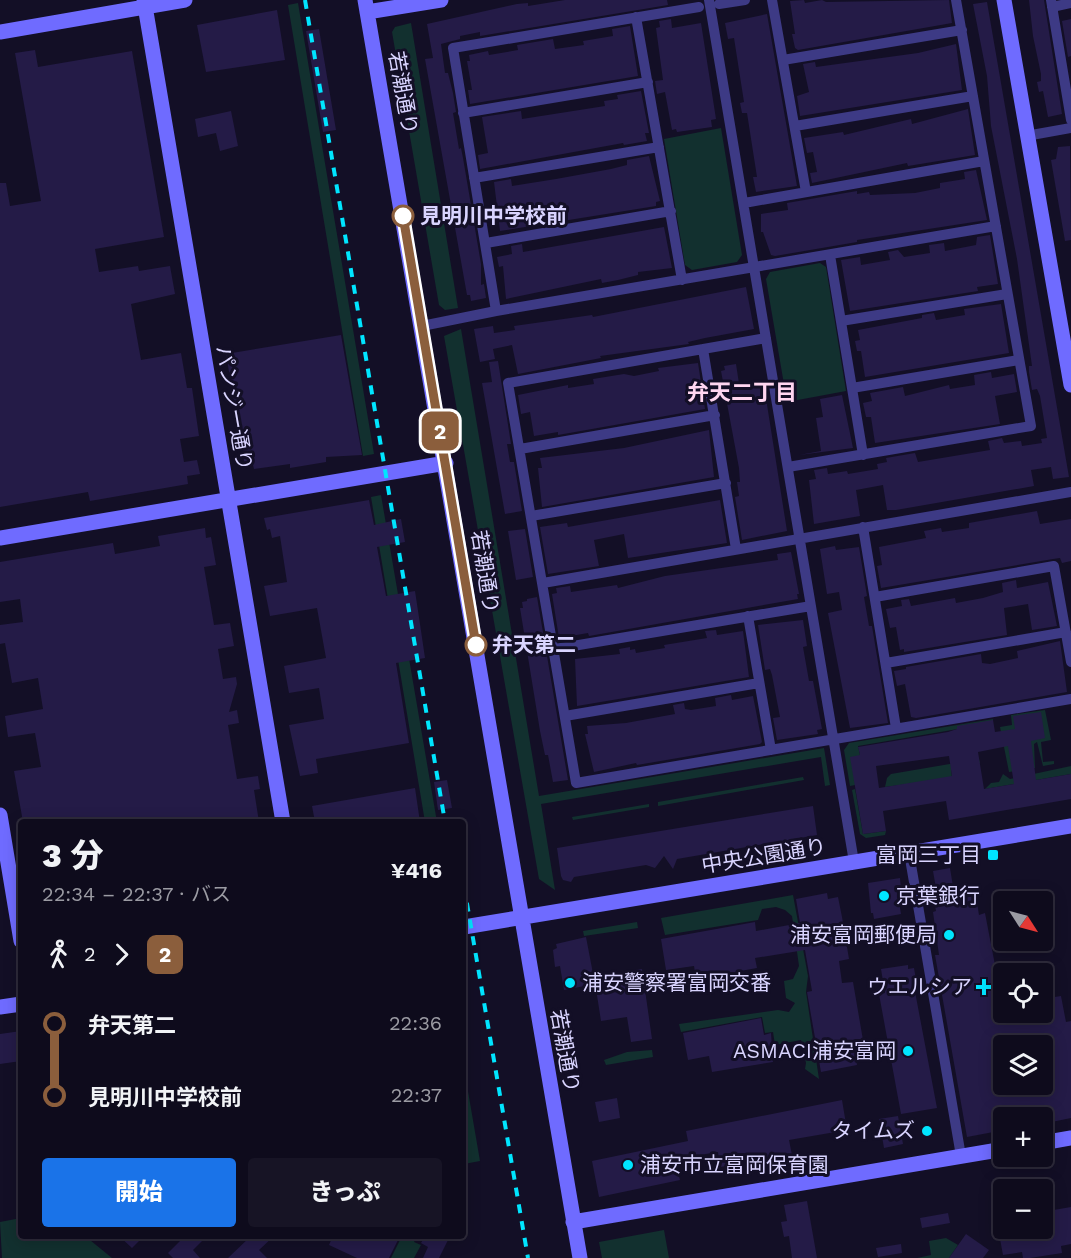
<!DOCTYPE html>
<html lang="ja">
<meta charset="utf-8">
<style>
:root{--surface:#0e0b1c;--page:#171425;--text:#f1f3f6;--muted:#9b9ba3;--line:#2e2b3b;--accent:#1a73e8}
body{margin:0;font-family:"Work Sans","Noto Sans JP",sans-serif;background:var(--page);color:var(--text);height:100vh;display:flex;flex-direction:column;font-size:22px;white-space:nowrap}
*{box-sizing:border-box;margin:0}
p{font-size:20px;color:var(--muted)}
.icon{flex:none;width:33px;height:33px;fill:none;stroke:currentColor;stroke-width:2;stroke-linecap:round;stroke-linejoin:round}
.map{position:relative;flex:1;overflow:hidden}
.sheet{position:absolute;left:18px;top:819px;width:448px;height:420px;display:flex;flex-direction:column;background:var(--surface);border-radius:6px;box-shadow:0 3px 15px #0003,0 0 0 2px var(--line)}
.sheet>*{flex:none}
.badge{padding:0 12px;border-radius:9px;font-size:21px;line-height:39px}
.needle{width:39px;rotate:126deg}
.controls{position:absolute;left:993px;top:891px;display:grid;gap:12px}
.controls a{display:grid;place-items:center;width:60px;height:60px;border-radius:6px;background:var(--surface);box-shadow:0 3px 15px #0003,0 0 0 2px var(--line);font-size:30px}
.map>.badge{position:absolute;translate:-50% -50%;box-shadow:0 0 0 3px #fff}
.legs{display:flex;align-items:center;gap:9px;height:66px;padding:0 24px;font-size:20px}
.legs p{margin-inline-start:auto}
.overview{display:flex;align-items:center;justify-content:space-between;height:102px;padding:0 24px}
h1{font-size:33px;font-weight:800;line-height:45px}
.button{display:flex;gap:12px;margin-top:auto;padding:12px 24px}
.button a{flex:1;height:69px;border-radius:6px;background:var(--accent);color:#fff;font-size:24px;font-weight:800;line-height:69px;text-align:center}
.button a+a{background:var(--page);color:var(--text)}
ul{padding:0 24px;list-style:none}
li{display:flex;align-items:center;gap:21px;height:72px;font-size:22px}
li i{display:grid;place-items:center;width:9px;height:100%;margin:0 8px;background:currentColor}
li i::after{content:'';width:15px;height:15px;margin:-8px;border:4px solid;border-radius:50%;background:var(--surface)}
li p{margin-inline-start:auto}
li:first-child i{background:linear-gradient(#0000 50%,currentColor 0)}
li:last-child i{background:linear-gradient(currentColor 50%,#0000 0)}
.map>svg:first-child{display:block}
.green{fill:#12302f}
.building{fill:#241b47;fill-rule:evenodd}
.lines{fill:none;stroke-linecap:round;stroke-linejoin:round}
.street{stroke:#3d3a85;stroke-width:10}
.secondary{stroke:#6f6bff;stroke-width:15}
.rail{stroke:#00e5ff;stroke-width:4;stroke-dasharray:9 8;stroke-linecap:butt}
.line-1-casing{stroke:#fff;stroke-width:14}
.line-1{stroke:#8b5e3c;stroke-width:9}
.stop-1-dot{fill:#fff;stroke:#8b5e3c;stroke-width:3}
.poi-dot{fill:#00e5ff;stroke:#130f26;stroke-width:2}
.labels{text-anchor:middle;stroke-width:6;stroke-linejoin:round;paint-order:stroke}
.street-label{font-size:21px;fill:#d9d4ff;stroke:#130f26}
.stop-label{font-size:21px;font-weight:bold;fill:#d9d4ff;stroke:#130f26;text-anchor:start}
.poi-label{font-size:21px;fill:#d9d4ff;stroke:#130f26;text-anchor:end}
.neighbourhood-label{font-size:22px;font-weight:bold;fill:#ffd6f0;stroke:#130f26}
</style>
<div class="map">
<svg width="1071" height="1258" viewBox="0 0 1071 1258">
<rect width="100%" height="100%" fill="#130f26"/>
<path class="green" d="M298,3l76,451 -11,2 -75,-451z
M411,23l47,285 -13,2 -6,-5 -47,-273 3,-5z
M721,128l21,127 -5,7 -45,8 -7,-5 -21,-126z
M820,263l6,4 20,124 -59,11 -21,-123 4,-7z
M461,329l78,467 285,-48 6,37 -5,1 -4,-29 -280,47 14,86 -16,-11 -95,-543z
M381,495l56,327h-12l-54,-325z
M1045,710l6,30 -10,2 2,20 11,-1v3l-11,2 -6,-24 -3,2 1,24 -26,4 -9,-45 12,-2 -1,-10z
M993,719v4l-135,23 2,9 -5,30 -5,1 -6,-36 5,-7z
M979,759l1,4 -29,5 1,10 -67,9 2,-9 4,-4z
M1071,766v8l-86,15 6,-6 8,-1 4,-8 7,5z
M803,777l1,3 -146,26v-4z
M855,789l8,45 23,-3 -1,4 -19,3 -6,-4 -8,-44z
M649,804v3l-76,13 -1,-3z
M793,895l15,81 -2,16 13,87 -14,-10 1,-6 -5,-23 -26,5 -2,-13 -8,1 -3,-16 -81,15 -2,-8 99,-14 11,2 6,-9 -9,-5 -2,-17 9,-2 6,-13 -7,-50 -7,-6 -9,-3 -14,2 -4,11 -93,15 -4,-17z
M637,922l1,6 -54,8 -1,-5z
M652,1050l1,7 -47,8 -2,-5 23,-8z
M464,1068l16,93 -16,3z
M21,1218v18h64l27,22h-110l-2,-36z
M664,1230l5,28h-67l-3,-16z
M402,1236h15l-3,6 7,3 -7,13h-23z
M946,1238l12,7 -9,13h-32l14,-3 -2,-14z"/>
<path class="building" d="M565,0h102l1,5 -188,31v-4l-20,4v3l-19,5 4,29h3l5,20 3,19 -3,1 6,36 2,-1 2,10 18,106v21l3,-1 2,14 -15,3 -1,-6h-3l-42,-236 8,-1 -6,-34 90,-20 11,-1v3z
M804,0l1,3 17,-3 4,2 123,-2 3,23 -154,27 -3,-2 -3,-14h3l-5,-33z
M1029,0h15l18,114 -14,3 -5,-26 -4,1 -2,-10 4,-1v-7l-8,-38z
M987,2l82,475 -16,2 -2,-12 -20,3 3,16 -138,24h-9l-4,-25 -27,5 4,26 -46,8 -5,-44 7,-1 -2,-9 13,-2 1,6 19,-3 1,3 30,-5 -1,-5 10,-2 -1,-4 29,-5 3,9 72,-12 -2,-9 14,-3 2,5 17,-2 1,5 20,-3 -1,-4 6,-1 -7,-42 -3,-7 -5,1 -3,-18v-6h3l-15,-107 -26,-133 -4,-50 -14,-72z
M277,10l8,50 -79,12 -9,-47z
M767,14l30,172 -41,6 -3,-15h4l-10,-64h-5l-2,-10 4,-1 -10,-64 -6,1 -3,-16z
M671,19l1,9 29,-5 15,96 -5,1 1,7 -35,5 -1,-3 -4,1 -7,-38 -8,2 -2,-13 8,-1 -7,-52 4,-1 -1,-6z
M1071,19v37l-3,1 -6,-36z
M630,26l8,50 -168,28 -2,-14h4l-5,-29h3l-1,-6 19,-4 1,4 29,-5 -1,-5 36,-6 2,10 29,-4 -1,-4 30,-5 -1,-7z
M319,29l17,101 -13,2 -17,-101z
M956,44l6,46 -162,26 -3,-20 12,-4 -6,-28 12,-2 1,5 102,-14z
M35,50l3,17 94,-16 32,186 -69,12 4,23 39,-6 1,5 31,-5 5,28 -44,10 10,56 40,-7 6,35h5l7,48 -19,3 4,23 13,-2 3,14 -13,2 1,8 -98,17 -2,-9 -88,15v-324h6l4,23 31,-5 -26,-148z
M641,91l8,42h-4l2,8 -23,4 -1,-2 -143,26 -2,-14 10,-2 -6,-36 39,-6 1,8 64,-10 19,-3 -1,-5 14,-2 -1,-4z
M968,109l7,46 -67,11 -1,-3 -95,20 -2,-10 7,-1 -4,-20 -6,1 -3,-15 39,-6 1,3 67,-16 1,5z
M231,111l7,35 -18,5 -4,-18 -18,4 -3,-18z
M1070,146l1,94 -6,1 -14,-81 5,-1 2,-12z
M649,156l11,45 -4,1v4l-156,25 -6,-49 17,-3 1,7 44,-7 55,-10 16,-4v-5z
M976,170l11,50 -130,20v2l-82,14 -4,-1 -8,-23h-2v-18l27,-4 -1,-7 70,-12v3l12,-2 1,3 45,-2 25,-5v-5l25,-4 -1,-7z
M664,227l8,41 -34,4v3l-20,5 -16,3 -1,-4 -95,20 -3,-33 -4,1 -2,-10 15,-3 -1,-8 11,-2 1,8z
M990,235l8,49 -21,3 1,4 -128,20 -9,-51 19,-3 1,8 29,-5 -2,-8 10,-2 6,7 26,-4 -1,-8 15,-2 1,8 31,-6 1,-8z
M746,287l8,42 -49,9 -17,4 1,2 -89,12 1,2 -83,16 -6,-29 -19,4 2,10 -15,3 -6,-33 19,-3 1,7 21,-3 -1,-4 78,-11 1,2z
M1001,304l8,49 -144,24 -4,-26h-4l-2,-10 5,-1 -2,-10 64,-12v-3l12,-2 2,7 29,-5 -1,-6z
M341,335l21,120 -36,2v5l-36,6v-4l-36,5 -1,-4 -8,1 -19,-112z
M498,361l13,83h-4l3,18h4l8,49 -17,3 -23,-131 10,-1 -3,-20z
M698,363l7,46 -147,26v-3l-24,4 -4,-24 -9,2 -3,-19 50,-10v3l26,-4 -1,-5 31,-5 10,2 25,-5 -1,-3z
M736,364l4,26 22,-4 3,6 22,139 -45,9 -7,-43 4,-1 -2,-14h3l-1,-14 -18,-97 4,-1 -1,-4z
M991,372l1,6 22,-4 3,18 -22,4 5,28 -125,19 -4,-26h-5l-3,-14 9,-2 -2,-8 33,-6 2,9 44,-11 1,4 25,-4 -1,-10z
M842,395l11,53 -54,7 22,-4 -5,-33 7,-1 -3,-18z
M709,430l5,47 -172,30 -4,-39h4l-2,-10 84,-10z
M369,500l5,25 27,-6 4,23 -28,5 9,49 29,-5 5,33 5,34 -29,5 13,80 -93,16 2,14 -18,3 -11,-51 35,-6 -5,-31 -30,5 -5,-27 42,-8 -9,-50 -47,8 -6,-30 23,-4 -7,-46 -8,2 -2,-9 -3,1 -3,-12z
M720,500l7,43 -99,15 -4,-24 -30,6 5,26 -51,8 -8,-47 27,-4 1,4z
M1037,511l3,13 31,-5v42l-9,2 -2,-5 -7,1 -172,29 -4,-22 5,-1 -3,-18 47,-9 -2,-7 17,-3 1,4 27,-4v-5z
M205,528l1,10 5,-1 5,28 -12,2 10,58 16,-2 4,23 -16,3 5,30 13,-2 1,7 -8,28 8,-2 2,13 -11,2 9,54 21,-3 2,13 -6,1 5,32h-236l-9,-51 27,-4 -6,-34 -27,4 -3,-21 38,-7 -5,-31 -26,5 -7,-40 -5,1v-19l23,-3 -3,-23 -20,3v-40l113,-19 2,11 45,-8 -2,-10z
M525,529l8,48 -17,3 -8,-49z
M835,546l1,4 23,-3 8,49 -3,1 5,29h3l16,97 -38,5 -22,-115 14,-3 -3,-18 -12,2 -7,-45z
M791,552l8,42h-2l1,5 -209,37 -1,-3 -29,5 -7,-44 5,-1 -1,-5 14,-2 1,6 46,-7 1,3 47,-12 113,-16 -1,-6z
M1016,580l1,8 31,-6 9,44 -25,4 -4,-26 -24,4 3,27 -103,17v-3l-4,1 -4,-23 -6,1 -4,-19 16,-3 -1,-6 8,-1 2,7 44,-8 1,5 27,-5 20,-6 -1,-9z
M537,597l31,183 -15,2 -5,-27h-3l-5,-24 -20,-123h3l-1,-6 5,-1v-2z
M803,620l4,26 -4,1 6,34h4l9,48 -5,1 1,4 -41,6 -4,-22 7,-1 -8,-42 -2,-6 -5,1 -7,-45z
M716,630l1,5 26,-4 6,46 -172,29 -2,-47 45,-5 -1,-5 11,-2v3l5,-1 1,4 29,-5 -1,-3 43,-7 -2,-7z
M1060,641l7,51 -151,26 -5,-1 -6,-33 -8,2 -3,-15 12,-2v-2l75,-13 1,9 8,1 28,-6 -1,-7z
M731,695l1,5 21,-4 9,46 -2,2 -123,21 -1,-2 -42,9 -9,-38h3l-1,-8 39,-3 49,-9 -2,-9 11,-2 1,6 6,1 25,-4 -1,-8z
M1041,712l4,26 -14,3 5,39 35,-6v25l-122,21 -3,-19 -63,10 3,20 -23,3 -13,-77 10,-2 -2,-8 90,-15 9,-3v-3l36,-6 2,12 20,-3 -2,-13zM1008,746l6,38 -30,5 -6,-37zM949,756l3,20 -73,12 -3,-22z
M447,780l5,28 -14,2 -4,-28z
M415,788l5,34h-105l-3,-16z
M813,806l4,29 -140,24 -4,10 -9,-13 -9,12 -9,-3 -72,12 -3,5 -8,-2 -2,-4 -4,-28z
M950,868l5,31 21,-3 3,19 6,-2 19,99h38v-13l19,-3 5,26 5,-1v97l-29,6v-6h-38v12l-37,7 -32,-182h4l-6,-43 3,-1 -2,-11h4l-5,-29zM1004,1046h38v38h-38z
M900,878l1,11 -4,1 4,24 -27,5 -1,-6h-2l-3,-30z
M827,893l1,6 10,-2 4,20 7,42 -10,2 3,22 11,-1 11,64 -10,2 3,17 -36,7 -14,-80 5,-1 -7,-41 -50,8 2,10 -61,11 -2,-13 -28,4 -5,-31 94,-17 1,9 44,-8 -4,-24z
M586,937l9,47 -31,6 -4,-24 -5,1 -2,-17 4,-2 -1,-4z
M908,965v4l6,-1 2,12 -3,1 24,127 -36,6 -22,-120 6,-1 -4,-24z
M642,969l10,70 -21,3 -4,-25 -26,4 -7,-45z
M761,1018l3,17 7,-2 2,29 -61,10 -3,-16 -21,4 -5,-27z
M21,1031v30l-21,3v-30z
M617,1098l3,20 -21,4 -4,-20z
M842,1100l5,30 -58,10 3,15 -72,12 -2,-15 -43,7 5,21 -81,17 -7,-36 96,-20 -2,-10z
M898,1116l5,28 -19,4 -5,-29z
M807,1201l10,57h-25l-3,-22 -5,1 -3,-15 6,-1 -3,-16z
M1071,1207v37l-10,2 1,7 -32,5h-7l-1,-6 -19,3 -5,-27h44v-16z
M948,1213l2,10 -28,5 -2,-10z
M966,1234l23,16 -6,8h-34z
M119,1236h25l-12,12z
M185,1236h22l-14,14 7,8h-27l-5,-5z
M251,1236h23l-15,14 8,8h-39z
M333,1236h67l-11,22h-32l-28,-13z
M425,1236h25l-11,22h-16l5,-11 -7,-4z
M901,1244l1,9 -24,4 -2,-9z"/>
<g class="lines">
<path class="street" d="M709,0l145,862
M772,0l34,192
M1051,0l20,120
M719,4l26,-4
M1052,7l19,-4
M636,17l46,263
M783,60l179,-30
M463,113l185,-31
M795,126l178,-30
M1026,136l45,-8
M474,178l185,-31
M744,203l240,-42
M486,243l185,-32
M830,255l33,200
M496,311l-43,-263 246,-41
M841,321l166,-27
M422,326l74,-15 500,-85
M766,338l-258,45 68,400 495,-84
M703,349l33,200
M852,388l167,-28
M520,449l195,-34
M788,467l243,-41 -75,-426
M531,516l195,-33
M863,527l33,201
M543,583l528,-91
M875,597l179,-31 17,96
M748,616l23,134
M555,649l256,-43
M886,663l180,-31
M565,716l194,-33
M909,853l52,303"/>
<path class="secondary" d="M144,0l139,822
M365,0l215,1258
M1004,0l67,385
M367,12l74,-12
M0,32l185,-32
M0,538l446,-75
M0,815l21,126
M464,927l607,-101
M0,1007l21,-3
M1042,1143l29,-5
M573,1222l431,-73"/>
<path class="rail" d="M305,0l140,822
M464,886l64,372"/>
</g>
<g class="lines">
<defs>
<path id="line-1" d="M403,216l73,429"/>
</defs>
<use href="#line-1" class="line-1-casing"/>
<use href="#line-1" class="line-1"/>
</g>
<g class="stop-1-dot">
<circle cx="403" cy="216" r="10"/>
<circle cx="476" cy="645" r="10"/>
</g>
<g class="poi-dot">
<rect x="987" y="849" width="12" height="12" rx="3"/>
<circle cx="884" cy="896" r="6"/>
<circle cx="949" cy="935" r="6"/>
<circle cx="570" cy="983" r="6"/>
<path d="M981 978h6v6h6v6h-6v6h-6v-6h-6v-6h6z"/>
<circle cx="908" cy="1051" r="6"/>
<circle cx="927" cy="1131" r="6"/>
<circle cx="628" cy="1165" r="6"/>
</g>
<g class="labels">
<g class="street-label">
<text transform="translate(403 93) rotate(80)" y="7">若潮通り</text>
<text transform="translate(234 408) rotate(80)" y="7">パンジー通り</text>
<text transform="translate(485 572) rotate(81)" y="7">若潮通り</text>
<text transform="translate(764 856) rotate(-9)" y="7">中央公園通り</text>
<text transform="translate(565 1051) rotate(80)" y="7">若潮通り</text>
</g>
<g class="stop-label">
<text x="420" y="223">見明川中学校前</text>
<text x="492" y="652">弁天第二</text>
</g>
<g class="poi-label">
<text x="981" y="862">富岡三丁目</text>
<text x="896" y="903" text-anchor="start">京葉銀行</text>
<text x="937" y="942">浦安富岡郵便局</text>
<text x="582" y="990" text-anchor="start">浦安警察署富岡交番</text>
<text x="972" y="994">ウエルシア</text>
<text x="896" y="1058">ASMACI浦安富岡</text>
<text x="915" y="1138">タイムズ</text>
<text x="640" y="1172" text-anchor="start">浦安市立富岡保育園</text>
</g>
<g class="neighbourhood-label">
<text x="742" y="400">弁天二丁目</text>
</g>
</g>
</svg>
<div class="controls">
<a><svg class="needle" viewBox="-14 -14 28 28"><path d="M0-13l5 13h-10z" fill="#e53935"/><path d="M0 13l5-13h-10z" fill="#9b9ba3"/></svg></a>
<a><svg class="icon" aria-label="locate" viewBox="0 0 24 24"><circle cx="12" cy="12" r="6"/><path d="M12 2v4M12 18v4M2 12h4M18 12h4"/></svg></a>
<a><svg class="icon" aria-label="layers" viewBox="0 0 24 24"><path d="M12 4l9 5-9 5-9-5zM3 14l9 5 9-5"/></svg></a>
<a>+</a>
<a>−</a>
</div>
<b class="badge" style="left:440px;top:431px;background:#8b5e3c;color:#fff">2</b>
<section class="sheet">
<div class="overview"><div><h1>3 分</h1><p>22:34 – 22:37 · バス</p></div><b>¥416</b></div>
<div class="legs"><svg class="icon" aria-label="walk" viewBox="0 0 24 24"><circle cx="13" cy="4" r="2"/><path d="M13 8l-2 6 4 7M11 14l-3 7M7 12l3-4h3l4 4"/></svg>2<svg class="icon" aria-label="forward" viewBox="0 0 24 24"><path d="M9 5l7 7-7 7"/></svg><b class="badge" style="background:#8b5e3c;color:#fff">2</b></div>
<ul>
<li><i style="color:#8b5e3c"></i><b>弁天第二</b><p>22:36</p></li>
<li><i style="color:#8b5e3c"></i><b>見明川中学校前</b><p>22:37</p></li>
</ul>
<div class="button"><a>開始</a><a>きっぷ</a></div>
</section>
</div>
